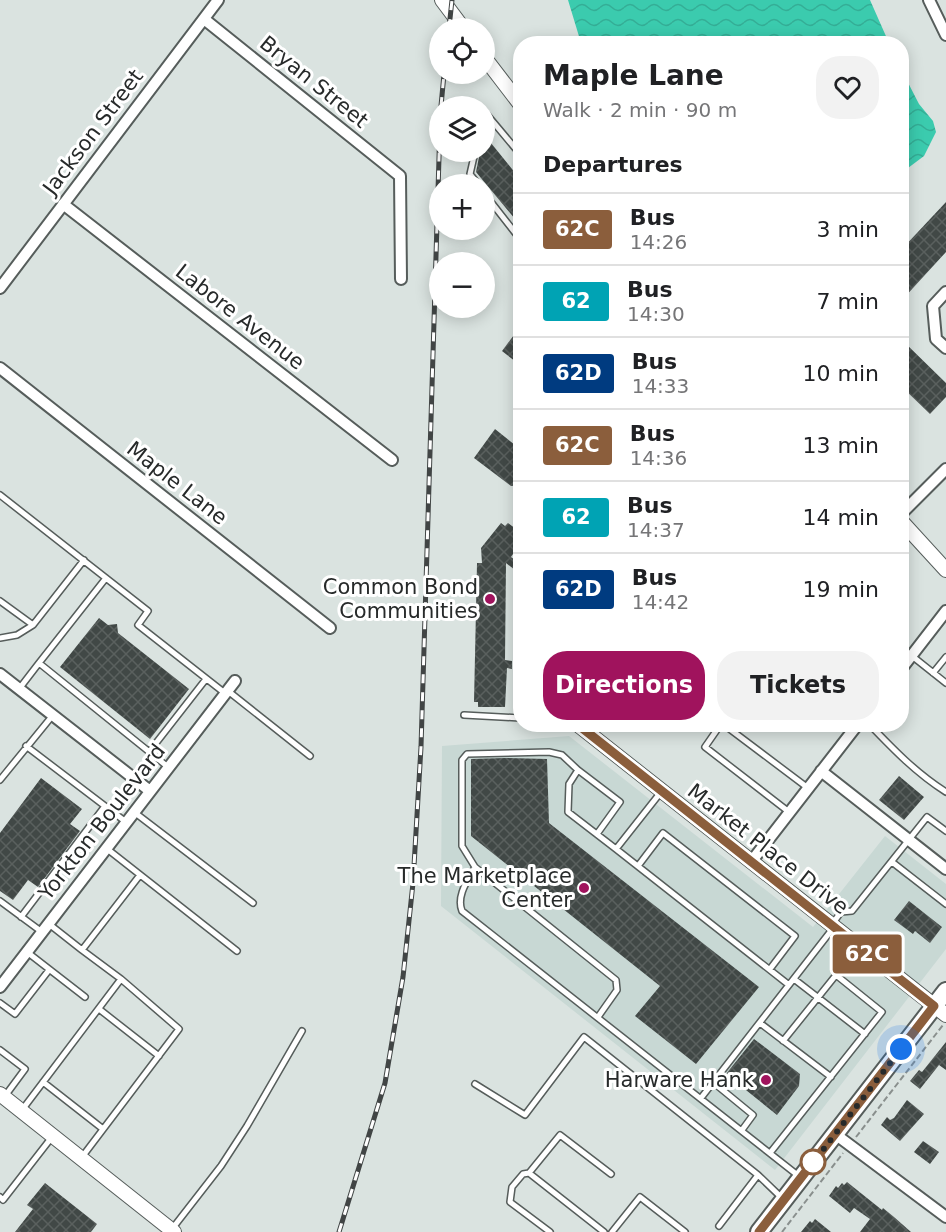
<!DOCTYPE html>
<meta charset="utf-8">
<style>
:root{--surface:#fff;--page:#f2f2f2;--text:#202124;--muted:#757577;--line:#e0e0e0;--accent:#a0135d}
body{margin:0;font-family:"DejaVu Sans",sans-serif;background:var(--page);color:var(--text);height:100vh;display:flex;flex-direction:column;font-size:22px;white-space:nowrap}
*{box-sizing:border-box;margin:0}
p{font-size:20px;color:var(--muted)}
.icon{flex:none;width:33px;height:33px;fill:none;stroke:currentColor;stroke-width:2;stroke-linecap:round;stroke-linejoin:round}
.map{position:relative;flex:1;overflow:hidden}
.details{position:absolute;left:513px;top:36px;width:396px;height:696px;display:flex;flex-direction:column;background:var(--surface);border-radius:24px;box-shadow:0 3px 15px #0003}
.details>*{flex:none}
.badge{padding:0 12px;border-radius:4px;font-size:21px;line-height:39px}
.buttons{position:absolute;left:429px;top:18px;display:grid;gap:12px}
.buttons a{display:grid;place-items:center;width:66px;height:66px;border-radius:50%;background:var(--surface);box-shadow:0 3px 15px #0003;font-size:30px}
.you{position:absolute;width:30px;height:30px;margin:-15px;border:4px solid #fff;border-radius:50%;background:#1a73e8;box-shadow:0 0 0 9px #1a73e833}
.map>.badge{position:absolute;translate:-50% -50%;box-shadow:0 0 0 3px #fff}
h2{padding:0 30px;font-size:22px;line-height:54px}
.round{display:grid;place-items:center;flex:none;width:63px;height:63px;border-radius:24px;background:var(--page)}
.summary{display:flex;align-items:center;justify-content:space-between;height:102px;padding:0 30px}
h1{font-size:28px;font-weight:700;line-height:45px}
.primary-button{display:flex;gap:12px;margin-top:auto;padding:12px 30px}
.primary-button a{flex:1;height:69px;border-radius:24px;background:var(--accent);color:#fff;font-size:24px;font-weight:700;line-height:69px;text-align:center}
.primary-button a+a{background:var(--page);color:var(--text)}
ul{padding:0;list-style:none}
li{display:flex;align-items:center;gap:18px;height:72px;padding:0 30px;border-top:2px solid var(--line)}
li div{flex:1}
li b{display:block;font-size:22px}
li em{font-style:normal}
li .badge{min-width:66px;font-weight:700;text-align:center}
.map>svg:first-child{display:block}
.built{fill:#c8d8d4}
.water{fill:url(#water-waves)}
.building{fill:url(#building-cross-hatch)}
.lines{fill:none;stroke-linecap:round;stroke-linejoin:round}
.service-casing{stroke:#565d5b;stroke-width:8}
.minor-casing{stroke:#565d5b;stroke-width:14}
.tertiary-casing{stroke:#565d5b;stroke-width:16}
.secondary-casing{stroke:#565d5b;stroke-width:20}
.path{stroke:#898f8d;stroke-width:2;stroke-dasharray:6 3;stroke-linecap:butt}
.service{stroke:#fff;stroke-width:5}
.minor{stroke:#fff;stroke-width:10}
.tertiary{stroke:#fff;stroke-width:14}
.secondary{stroke:#fff;stroke-width:16}
.rail-casing{stroke:#414545;stroke-width:5}
.rail{stroke:#fff;stroke-width:3;stroke-dasharray:9;stroke-linecap:butt}
.line-casing{stroke:#fff;stroke-width:14}
.line{stroke:#8b5e3c;stroke-width:9}
.walk{stroke:#272a2a;stroke-width:6;stroke-dasharray:0 10.8}
.poi-dot{fill:#a0135d;stroke:#fff;stroke-width:2}
.stop-dot{fill:#fff;stroke:#8b5e3c;stroke-width:3}
.labels{text-anchor:middle;stroke-width:6;stroke-linejoin:round;paint-order:stroke}
.street-label{font-size:21px;fill:#272a2a;stroke:#fff}
.poi-label{font-size:21px;fill:#272a2a;stroke:#fff;text-anchor:end}
</style>
<div class="map">
<svg width="946" height="1232" viewBox="0 0 946 1232">
<defs>
<pattern id="water-waves" width="16" height="10" patternUnits="userSpaceOnUse" patternTransform="scale(1.5)"><rect width="16" height="10" fill="#3bcbae"/><path d="M0 5q4-4 8 0t8 0" fill="none" stroke="#34ae96"/></pattern>
<pattern id="building-cross-hatch" width="8" height="8" patternUnits="userSpaceOnUse" patternTransform="scale(1.5)"><rect width="8" height="8" fill="#414846"/><path d="M0 0l8 8M0 8l8-8" fill="none" stroke="#5a605e"/></pattern>
</defs>
<rect width="100%" height="100%" fill="#dae3e0"/>
<path class="built" d="M569,736l244,191 72,-91 61,48v65l-171,221 -334,-264 1,-160z"/>
<path class="water" d="M568,0h302l19,43h-308z
M902,71l17,33 14,17 3,11 -12,24 -16,12 -6,9z"/>
<path class="building" d="M491,143l29,36v46l-44,-53 4,-20h4v-4z
M946,202v50l-44,48v-51z
M520,327v38l-18,-14z
M902,340l44,43v14l-16,17 -28,-27z
M495,429l25,20v36l-9,1 -37,-28z
M501,523l4,3 3,-3 12,9v12l-9,13 9,7v10l-14,-11 -1,97 7,1v8l-5,-1 -2,39h-27v-5h-4l3,-139h5l-1,-15z
M99,618l9,7 9,-1 1,9 71,56 -39,50 -90,-72z
M505,758l42,1 2,64 210,164 -63,77 -61,-48 25,-30 -189,-150v-77z
M899,776l25,21 -20,23 -25,-20z
M41,778l41,31 -12,15 10,7 -42,56 -10,-7 -15,20 -13,-9v-58z
M909,901l33,26 -12,16 -15,-12 -2,3 -19,-14z
M754,1039l46,35 -1,12 -22,29 -51,-41z
M946,1042v28l-7,-5 -19,24 -10,-8 9,-11 3,2z
M907,1100l17,14 -24,27 -19,-16 6,-8 3,3 4,-2z
M923,1141l16,11 -9,12 -16,-12z
M847,1182l35,28 1,-2 11,9 17,15h-51l10,-13 -16,-11 -4,5 -21,-17 7,-10 2,2 4,-5 2,2z
M45,1183l52,41 -6,8h-76l18,-23 -6,-4z
M815,1219l16,13h-30l9,-11 2,2z"/>
<g class="lines">
<defs>
<path id="service" d="M484,111l36,43
M475,152l-5,22 8,10
M484,193l36,46
M0,495l148,116 -10,14 88,69
M106,578l-67,85 129,104
M0,601l33,24 51,-65
M0,638l17,-3 16,-10
M912,656l34,27
M933,673l13,-16
M19,689l20,-26
M228,691l82,65
M464,715l56,3
M721,724l-16,23 84,65
M723,724l85,64
M869,724c24,25 47,49 77,68
M26,746l100,76
M149,752l57,-73
M578,770l-16,-15 -13,-3 -82,2 -5,6v86l13,21 141,113 1,10 -19,27
M0,780l53,-65
M661,792l-45,57 173,136
M134,812l119,91
M597,834l23,-32 -42,-32 -9,14 -1,28 48,37
M106,848l131,103
M892,862l54,42
M638,866l25,-33 132,103 -25,33
M475,867c-7,13 -19,29 -13,44l338,266
M0,901l42,31
M21,917l84,-111
M833,923l8,-11 11,-1 75,-94 19,14
M49,924l33,26 58,-75
M82,950l39,29
M27,952l58,45
M794,979l71,55
M0,1003l15,11 34,-44
M99,1009l60,47
M760,1023l71,54
M0,1050l25,19 -20,27
M43,1082l60,47
M714,1083l39,32 -11,15
M475,1084l50,31 59,-78 174,138 25,24
M701,1098l133,-171
M22,1110l99,-131 58,50 -97,128
M770,1153l112,-141 -46,-37 -53,66
M529,1173l31,-38 51,39
M0,1197l3,3 49,-63
M719,1226l39,-51
M172,1229l49,-63 26,-40 55,-95
M550,1232l-40,-30 2,-15 11,-13 6,-1 75,59
M612,1232l28,-35 45,35"/>
<path id="minor" d="M929,0l17,35
M204,19l196,157 1,103
M63,204l329,256
M0,288l218,-288
M946,292l-13,14 3,33 10,9
M0,368l330,260
M902,513l44,-44
M902,668l44,-57
M0,674l150,117
M821,771l125,98
M751,862l107,-138
M0,987l235,-306
M835,1134l111,83"/>
<path id="tertiary" d="M442,0l21,28
M484,57l36,47
M902,522l44,48
M577,724l369,291
M0,1094l174,138"/>
<path id="secondary" d="M759,1232l187,-241"/>
</defs>
<use href="#service" class="service-casing"/>
<use href="#minor" class="minor-casing"/>
<use href="#tertiary" class="tertiary-casing"/>
<use href="#secondary" class="secondary-casing"/>
<path class="path" d="M856,1137l87,-112
M782,1232l61,-79"/>
<use href="#service" class="service"/>
<use href="#minor" class="minor"/>
<use href="#tertiary" class="tertiary"/>
<use href="#secondary" class="secondary"/>
<defs>
<path id="rail" d="M449,28l3,-28
M441,106l3,-32
M339,1232l46,-149 18,-106 10,-94 8,-136 19,-622"/>
</defs>
<use href="#rail" class="rail-casing"/>
<use href="#rail" class="rail"/>
</g>
<g class="lines">
<defs>
<path id="line" d="M577,724l357,282 -175,226"/>
</defs>
<use href="#line" class="line-casing"/>
<use href="#line" class="line"/>
<path class="walk" d="M813,1162l-1,2 89,-115"/>
</g>
<g class="poi-dot">
<circle cx="490" cy="599" r="6"/>
<circle cx="584" cy="888" r="6"/>
<circle cx="766" cy="1080" r="6"/>
</g>
<circle class="stop-dot" cx="813" cy="1162" r="12"/>
<g class="labels">
<g class="street-label">
<text transform="translate(314 82) rotate(39)" y="7">Bryan Street</text>
<text transform="translate(93 132) rotate(-53)" y="7">Jackson Street</text>
<text transform="translate(240 317) rotate(38)" y="7">Labore Avenue</text>
<text transform="translate(177 483) rotate(38)" y="7">Maple Lane</text>
<text transform="translate(102 822) rotate(-52)" y="7">Yorkton Boulevard</text>
<text transform="translate(768 849) rotate(38)" y="7">Market Place Drive</text>
</g>
<g class="poi-label">
<text x="478" y="594">Common Bond<tspan x="478" dy="24">Communities</tspan></text>
<text x="572" y="883">The Marketplace<tspan x="572" dy="24">Center</tspan></text>
<text x="754" y="1087">Harware Hank</text>
</g>
</g>
</svg>
<div class="buttons">
<a><svg class="icon" aria-label="locate" viewBox="0 0 24 24"><circle cx="12" cy="12" r="6"/><path d="M12 2v4M12 18v4M2 12h4M18 12h4"/></svg></a>
<a><svg class="icon" aria-label="layers" viewBox="0 0 24 24"><path d="M12 4l9 5-9 5-9-5zM3 14l9 5 9-5"/></svg></a>
<a>+</a>
<a>−</a>
</div>
<div class="you" style="left:901px;top:1049px"></div>
<b class="badge" style="left:867px;top:954px;background:#8b5e3c;color:#fff">62C</b>
<section class="details">
<div class="summary"><div><h1>Maple Lane</h1><p>Walk · 2 min · 90 m</p></div><a class="round"><svg class="icon" aria-label="heart" viewBox="0 0 24 24"><path d="M12 20l-8-8c-3-5 5-10 8-4 3-6 11-1 8 4z"/></svg></a></div>
<h2>Departures</h2>
<ul>
<li><span class="badge" style="background:#8b5e3c;color:#fff">62C</span><div><b>Bus</b><p>14:26</p></div><em>3 min</em></li>
<li><span class="badge" style="background:#00a3b4;color:#fff">62</span><div><b>Bus</b><p>14:30</p></div><em>7 min</em></li>
<li><span class="badge" style="background:#003b80;color:#fff">62D</span><div><b>Bus</b><p>14:33</p></div><em>10 min</em></li>
<li><span class="badge" style="background:#8b5e3c;color:#fff">62C</span><div><b>Bus</b><p>14:36</p></div><em>13 min</em></li>
<li><span class="badge" style="background:#00a3b4;color:#fff">62</span><div><b>Bus</b><p>14:37</p></div><em>14 min</em></li>
<li><span class="badge" style="background:#003b80;color:#fff">62D</span><div><b>Bus</b><p>14:42</p></div><em>19 min</em></li>
</ul>
<div class="primary-button"><a>Directions</a><a>Tickets</a></div>
</section>
</div>
